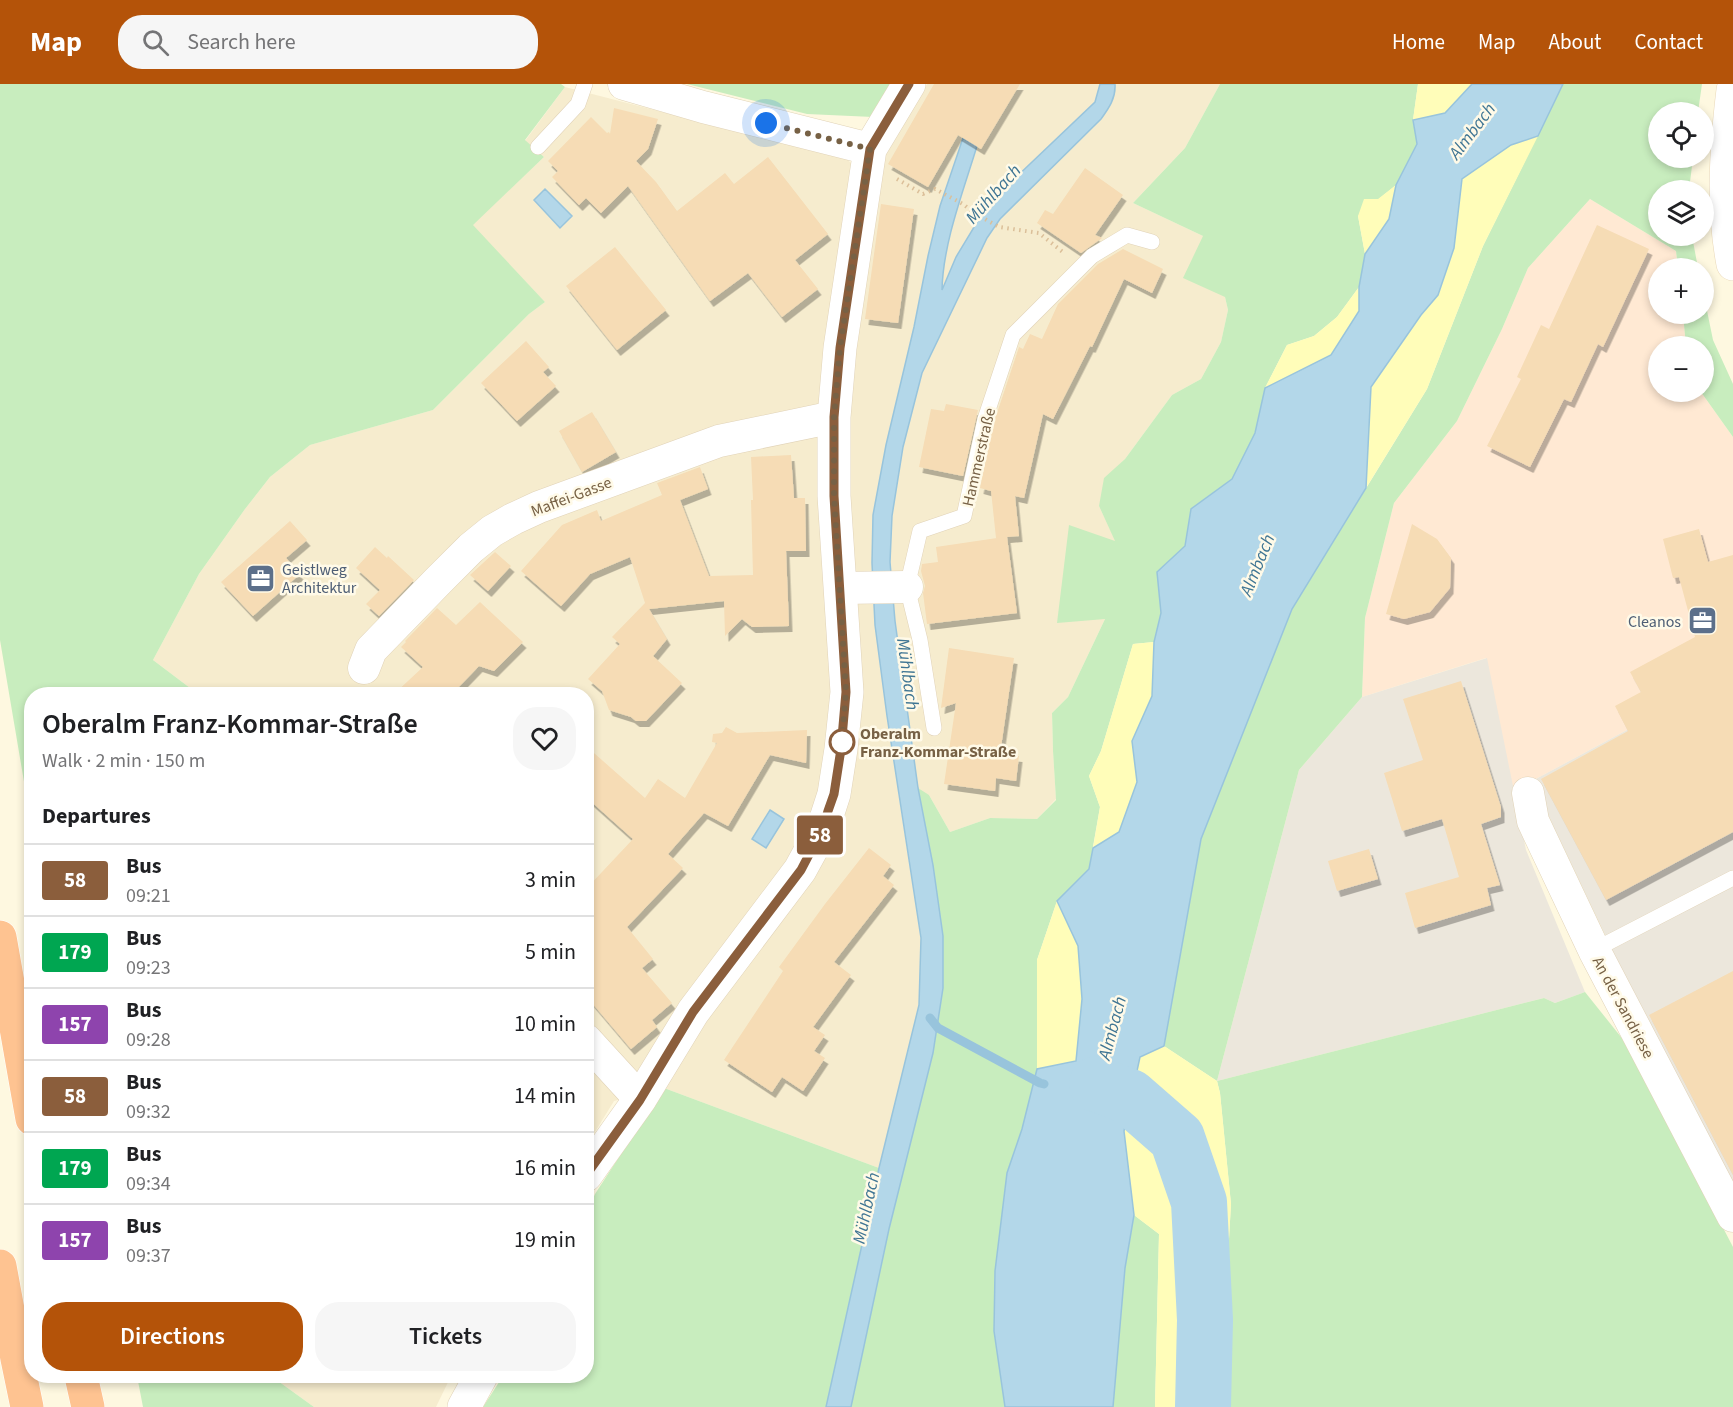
<!DOCTYPE html>
<meta charset="utf-8">
<style>
:root{--surface:#fff;--page:#f6f6f6;--text:#202124;--muted:#757577;--line:#e0e0e0;--accent:#b45309}
body{margin:0;font-family:"Source Sans 3",sans-serif;background:var(--page);color:var(--text);height:100vh;display:flex;flex-direction:column;font-size:22px;white-space:nowrap}
*{box-sizing:border-box;margin:0}
p{font-size:20px;color:var(--muted)}
.icon{flex:none;width:33px;height:33px;fill:none;stroke:currentColor;stroke-width:2;stroke-linecap:round;stroke-linejoin:round}
.map{position:relative;flex:1;overflow:hidden}
.side{position:absolute;left:24px;top:603px;width:570px;height:696px;display:flex;flex-direction:column;background:var(--surface);border-radius:24px;box-shadow:0 3px 9px #0003}
.side>*{flex:none}
.badge{padding:0 12px;border-radius:4px;font-size:21px;line-height:39px}
.fabs{position:absolute;left:1648px;top:18px;display:grid;gap:12px}
.fabs a{display:grid;place-items:center;width:66px;height:66px;border-radius:50%;background:var(--surface);box-shadow:0 3px 9px #0003;font-size:30px}
.you{position:absolute;width:30px;height:30px;margin:-15px;border:4px solid #fff;border-radius:50%;background:#1a73e8;box-shadow:0 0 0 9px #1a73e833}
.map>.badge{position:absolute;translate:-50% -50%;box-shadow:0 0 0 3px #fff}
h2{padding:0 18px;font-size:22px;line-height:54px}
.round{display:grid;place-items:center;flex:none;width:63px;height:63px;border-radius:24px;background:var(--page)}
.summary{display:flex;align-items:center;justify-content:space-between;height:102px;padding:0 18px}
h1{font-size:28px;font-weight:600;line-height:45px}
.primary-button{display:flex;gap:12px;margin-top:auto;padding:12px 18px}
.primary-button a{flex:1;height:69px;border-radius:24px;background:var(--accent);color:#fff;font-size:24px;font-weight:600;line-height:69px;text-align:center}
.primary-button a+a{background:var(--page);color:var(--text)}
ul{padding:0;list-style:none}
li{display:flex;align-items:center;gap:18px;height:72px;padding:0 18px;border-top:2px solid var(--line)}
li div{flex:1}
li b{display:block;font-size:22px}
li em{font-style:normal}
li .badge{min-width:66px;font-weight:700;text-align:center}
header{display:flex;align-items:center;gap:36px;box-sizing:border-box;height:84px;padding:0 30px;background:var(--accent);color:#fff}
header strong{font-size:28px}
nav{display:flex;gap:33px;margin-inline-start:auto;font-size:21px}
.search{width:420px;height:54px;background:var(--page);display:flex;align-items:center;gap:15px;box-sizing:border-box;padding:0 21px;border-radius:24px;color:var(--muted);font-size:22px}
.map>svg:first-child{display:block}
.residential{fill:#f6ecce}
.commercial{fill:#ffe9d3}
.industrial{fill:#ece7dc}
.green{fill:#c8edbe}
.sand{fill:#fffdb9}
.water{fill:#b3d7e9;stroke:#98c4dc;stroke-width:1.5}
.lines{fill:none;stroke-linecap:round;stroke-linejoin:round}
.stream{stroke:#98c4dc;stroke-width:9}
.river{stroke:#b3d7e9;stroke-width:56}
.building{fill:#f6dcb5;filter:url(#shadow)}
.service-casing{stroke:#e1d3b8;stroke-width:16}
.minor-casing{stroke:#e1d3b8;stroke-width:33}
.tertiary-casing{stroke:#e1d3b8;stroke-width:34}
.secondary-casing{stroke:#e9d8b9;stroke-width:34}
.motorway-casing{stroke:#fff;stroke-width:34}
.path{stroke:#dbbf99;stroke-width:4;stroke-dasharray:1.5 4.5;stroke-linecap:butt}
.service{stroke:#fff;stroke-width:15}
.minor{stroke:#fff;stroke-width:32}
.tertiary{stroke:#fff;stroke-width:33}
.secondary{stroke:#fff;stroke-width:33}
.motorway{stroke:#fec391;stroke-width:33}
.line-casing{stroke:#fff;stroke-width:14}
.line{stroke:#8b5e3c;stroke-width:9}
.walk{stroke:#776145;stroke-width:6;stroke-dasharray:0 10.8}
.stop-dot{fill:#fff;stroke:#8b5e3c;stroke-width:3}
.labels{text-anchor:middle;stroke-width:5;stroke-linejoin:round;paint-order:stroke}
.street-label{font-size:16px;fill:#776145;stroke:#fffae8}
.service-label{font-size:16px;fill:#4e5e75;stroke:#fffae8;text-anchor:start}
.stop-label{font-size:16px;font-weight:bold;fill:#776145;stroke:#fffae8;text-anchor:start}
.water-label{font-size:18px;font-style:italic;fill:#407694;stroke:#fffae8}
</style>
<header>
<strong>Map</strong>
<div class="search"><svg class="icon" aria-label="search" viewBox="0 0 24 24"><circle cx="10" cy="10" r="6"/><path d="M15 15l6 6"/></svg>Search here</div>
<nav><a>Home</a><a>Map</a><a>About</a><a>Contact</a></nav>
</header>
<div class="map">
<svg width="1733" height="1323" viewBox="0 0 1733 1323">
<defs>
<filter id="shadow"><feDropShadow dx="3.5" dy="6" stdDeviation="0" flood-color="#0004"/></filter>
</defs>
<rect width="100%" height="100%" fill="#fef8e0"/>
<path class="residential" d="M927,0h293l-35,64 -52,55 70,33 22,61 3,13 -7,32 -20,37 -29,16 -47,64 -7,7 -19,40 17,36 -11,77 -37,78 -16,16 1,38 3,48 -19,20 -47,-1 -40,14 -21,-37 -31,-4 23,147 -2,67 -40,163 -215,-80 -50,13 -27,44 -1,-451h-388l-45,-34 46,-86 46,-65 25,-32 40,-32 123,-35 96,-96 16,-12 -73,-77 72,-68 -19,-16 40,-54 283,73 10,10 32,-22z
M271,1292h180l-15,31h-122z"/>
<path class="commercial" d="M1590,115l86,52 2,17h-19v46h24l3,32h-27v46h42l32,45v236l-201,108 -19,8 -27,-131 -124,39 3,-79 29,-115 63,-82 45,-92 26,-61z"/>
<path class="industrial" d="M1487,574l39,192 59,142 -30,11 -11,-5 -327,83 82,-311 63,-73z
M1733,589v531l-201,-423z"/>
<path class="green" d="M0,0h561l4,3 -40,53 19,17 -71,68 72,77 -16,12 -96,96 -123,35 -40,32 -25,32 -46,65 -46,86 45,34h-166l-1,129 -31,-183z
M687,0h205l-19,33 -66,-3z
M1220,0h198l-5,36 4,24 -21,41 -38,31 7,38 -6,33 -22,30 -23,19 -27,9 -22,43 -10,45 -23,46 -41,30 -6,37 -28,26 4,41 -7,29 -21,2 -32,107 -12,25 11,31 -11,62 -32,32 -20,59v109l-15,60 -15,44 -12,98 -1,60 11,76h-154l38,-178 44,-176v-188l-15,-77 11,7 21,37 40,-14 47,1 19,-19 -3,-49 -1,-38 16,-16 37,-78 -48,4 12,-98 46,16 -16,-35 5,-28 21,-19 47,-64 29,-16 20,-37 7,-32 -3,-13 -42,-19 20,-42 -70,-33 52,-55z
M1563,0h139l-4,28h-39v46h34l-4,32h-30v46h33l6,32h-20l-2,-17 -86,-52 -62,69 -26,61 -45,92 -63,82 -29,115 -3,79 -63,73 -82,311 327,-83 11,5 30,-11 44,55 104,200v160h-509l-4,-12 11,-191 -11,-111 -3,-12 -53,-35 37,-207 91,-230 135,-220 56,-143z
M1704,212l9,44 20,44v53l-32,-45h3v-46h-18l-3,-32h21z
M664,1004l215,80 -53,239h-343l20,-31h83l1,-164 8,-18z
M1134,1131l25,19 -4,173h-42l12,-139z
M137,1292h134l43,31h-171z"/>
<path class="sand" d="M1418,0h54l-27,29 -32,7z
M1538,52l-55,110 -56,143 -61,99 5,-101 50,-72 17,-20 16,-47 8,-69 49,-34z
M1396,101l-7,34 -24,35 -7,-38 6,-17h14z
M1359,203v24l-28,44 -66,33 22,-43 27,-9 23,-19z
M1154,558l-2,54 -20,45 5,41 -18,51 -26,15 7,-41 -11,-31 12,-25 32,-107z
M1057,817l21,45 4,53 -6,63 -39,7v-109z
M1164,962l53,35 3,12 11,111 -11,191 4,12h-69l4,-173 -25,-19 -10,-84 16,-74z"/>
<path class="water" d="M1100,0h15c1,14 -6,24 -14,35l-101,100 -13,19 -65,135 -19,74 -11,69 -2,46 5,59 23,167 15,77 10,71v52l-10,65 -44,176 -38,178h-25l53,-239 40,-163 2,-67 -34,-222 -12,-91 -3,-62 1,-48 13,-70 28,-118 14,-71 12,-50 23,-68 14,8c-14,46 -34,97 -35,144l14,-33 32,-53 107,-102z
M1472,0h91l-25,52 -27,9 -49,34 -8,69 -16,47 -17,20 -50,72 -5,101 -74,121 -91,230 -37,207 -24,11 -16,74 10,84 -9,53 -12,139h-108l-11,-76 1,-60 12,-98 15,-44 15,-60 39,-8 6,-62 -4,-53 -21,-45 32,-32 4,-21 26,-16 18,-50 -5,-41 20,-45 2,-54 7,-29 -4,-41 28,-26 6,-37 41,-30 23,-46 10,-45 66,-33 28,-44v-24l6,-33 24,-35 7,-34 21,-41 -4,-24 32,-7z
M545,105l27,27 -12,12 -26,-28z
M770,726l14,9 -18,29 -14,-9z"/>
<g class="lines">
<path class="stream" d="M930,934l8,10 102,55 4,1"/>
<path class="river" d="M1097,1000l33,13 47,41 22,64 6,118 -2,87"/>
</g>
<path class="building" d="M934,0h86l-39,65 -23,-14 -30,52 -40,-23z
M614,24l44,11 -10,30 -12,12 20,21 21,29 48,-38 9,11 34,-27 60,77 -33,26 23,29 -36,28 -34,-44 -38,28 -82,-115 -27,27 -15,-15 -7,7 -27,-28 6,-6 -10,-10 43,-44 16,16 2,-1 1,2z
M1085,84l38,27 -28,40 7,3 -21,15 -44,-30 8,-13 8,4z
M881,120l33,5 -16,114 -33,-4z
M1597,141l52,24 -46,98 -5,-3 -27,58 -7,-3 -34,68 -43,-21 34,-67 -4,-2 24,-52 8,4z
M615,163l51,63 -49,40 -51,-64z
M1123,165l40,20 -11,24 -28,-14 -32,68 -2,-1 -37,73 -10,-5 -19,84 -9,-2 4,40 -12,1 10,76 -90,11 -4,-31 2,-7 -4,-15 1,-7 16,-2 -2,-15 61,-9h-1l-5,-47 -11,-3 14,-66 25,-75 4,2 7,-15 12,5 16,-35 40,-40z
M526,257l23,26 -6,5 13,14 -39,35 -36,-38z
M946,320l32,6 -15,66 -44,-9 12,-58 13,2z
M592,328l24,40 -34,20 -23,-41z
M791,371l3,43h11l1,53h-20l3,75 -37,1 -10,-8 -17,17 -1,-35 -75,8 18,30 -14,17 29,27 -36,38h-10l-5,-4 -22,-7 -7,-19 -14,-12 32,-35 -8,-7 33,-34 -15,-46 -40,17 -29,32 -40,-35 41,-46 35,-15 4,11 61,-26 -5,-12 43,-16 8,22 -28,11 29,76 44,-1 -2,-75h2l-2,-43z
M290,437l17,19 -21,18 14,16 -47,42 -32,-34z
M1412,440l25,15 14,19 -1,30 -20,24 -26,7 -18,-5z
M1699,445l9,33 25,-7v277l-127,68 -65,-121 87,-48 -13,-25 26,-14 -11,-20 65,-35 -16,-60 -6,1 -10,-39z
M375,463l12,11 1,-2 26,24 -35,36 -13,-12 14,-14 -24,-22z
M495,468l16,14 -23,25 -18,-16z
M480,518l43,40 -29,29 -15,-5 -27,28h-58l29,-27 -22,-20 5,-5 -1,-1 32,-33 19,17z
M949,564l65,10 -14,96 19,2 -3,25 -20,-3 -1,13 -51,-7 12,-81 -15,5z
M1461,597l40,126v10l-20,7 19,61 -13,3 4,17 -76,23 -10,-35 54,-16 -17,-58 -40,12 -18,-58 39,-13 -20,-61z
M726,643l11,6 70,-3 -1,33 -36,-8 -42,71 -24,-13 -36,41 15,14 -56,59 26,32 -11,9 30,35 -20,17 5,7 -26,22 -45,-53v-107l47,-50 -47,-42v-51l59,52 13,-19 27,19 32,-55 -5,-1 1,-8 9,-1z
M869,764l22,17 -8,11 11,9 -60,77 17,13 -38,52 12,8 -11,16 11,7 -22,33 -21,-14 -10,15 -48,-32 59,-89 -4,-4 46,-63z
M1369,765l9,30 -41,12 -9,-30z
M1733,887v204l-84,-160z"/>
<g class="lines">
<defs>
<path id="service" d="M538,63l40,-43 7,-20
M934,644l-14,-88 -13,-53 13,-56 44,-15 21,-97 28,-84 79,-79 35,-21 25,7
M1594,866l139,-72"/>
<path id="minor" d="M624,0l79,23 167,42
M841,504l66,-1
M364,584l7,-18 67,-69 33,-33 21,-17 21,-12 26,-12 180,-66 115,-24
M1528,709l5,28 61,129 139,266
M586,956l54,59"/>
<path id="tertiary" d="M586,1091l54,-76 53,-87 107,-142 23,-42 11,-34 7,-45 6,-57 -13,-196v-79l6,-69 30,-199 39,-65
M464,1323l17,-31"/>
<path id="secondary" d="M1733,6c-7,58 -11,117 0,174"/>
<path id="motorway" d="M0,853l32,182
M0,1182l17,93 10,48
M81,1292l7,31"/>
</defs>
<use href="#service" class="service-casing"/>
<use href="#minor" class="minor-casing"/>
<use href="#tertiary" class="tertiary-casing"/>
<use href="#secondary" class="secondary-casing"/>
<use href="#motorway" class="motorway-casing"/>
<path class="path" d="M897,95l26,15 12,-5 28,15 11,9 25,14 40,6 25,20"/>
<use href="#service" class="service"/>
<use href="#minor" class="minor"/>
<use href="#tertiary" class="tertiary"/>
<use href="#secondary" class="secondary"/>
<use href="#motorway" class="motorway"/>
</g>
<g class="lines">
<defs>
<path id="line" d="M586,1091l54,-75 53,-88 108,-142 22,-42 5,-17 6,-17 7,-45 5,-57 -12,-196v-79l6,-69 30,-199 39,-65"/>
</defs>
<use href="#line" class="line-casing"/>
<use href="#line" class="line"/>
<path class="walk" d="M766,39l104,26 -30,199 -6,69v79l12,196 -5,57 1,-7"/>
</g>
<defs>
<symbol id="office-square" viewBox="-11 -11 22 22"><rect x="-9" y="-9" width="18" height="18" rx="4" fill="#5c6f8a" stroke="#fffae8"/><path d="M-6-3h4V-5.5h4V-3h4V5H-6ZM-1-4.5V-3h2v-1.5ZM-6 0V1H6V0Z" fill="#fff"/></symbol>
</defs>
<g fill-rule="evenodd">
<use href="#office-square" x="244" y="478" width="33" height="33"/>
<use href="#office-square" x="1686" y="520" width="33" height="33"/>
</g>
<circle class="stop-dot" cx="842" cy="658" r="12"/>
<g class="labels">
<g class="street-label">
<text transform="translate(978 373) rotate(-77)" y="6">Hammerstraße</text>
<text transform="translate(571 412) rotate(-21)" y="6">Maffei-Gasse</text>
<text transform="translate(1624 923) rotate(62)" y="6">An der Sandriese</text>
</g>
<g class="service-label">
<text x="282" y="491">Geistlweg<tspan x="282" dy="18">Architektur</tspan></text>
<text x="1681" y="543" text-anchor="end">Cleanos</text>
</g>
<g class="stop-label">
<text x="860" y="655">Oberalm<tspan x="860" dy="18">Franz-Kommar-Straße</tspan></text>
</g>
<g class="water-label">
<text transform="translate(1472 47) rotate(-53)" y="6">Almbach</text>
<text transform="translate(993 110) rotate(-48)" y="6">Mühlbach</text>
<text transform="translate(1257 481) rotate(-68)" y="6">Almbach</text>
<text transform="translate(908 590) rotate(82)" y="6">Mühlbach</text>
<text transform="translate(1112 944) rotate(-75)" y="6">Almbach</text>
<text transform="translate(866 1124) rotate(-78)" y="6">Mühlbach</text>
</g>
</g>
</svg>
<div class="fabs">
<a><svg class="icon" aria-label="locate" viewBox="0 0 24 24"><circle cx="12" cy="12" r="6"/><path d="M12 2v4M12 18v4M2 12h4M18 12h4"/></svg></a>
<a><svg class="icon" aria-label="layers" viewBox="0 0 24 24"><path d="M12 4l9 5-9 5-9-5zM3 14l9 5 9-5"/></svg></a>
<a>+</a>
<a>−</a>
</div>
<div class="you" style="left:766px;top:39px"></div>
<b class="badge" style="left:820px;top:751px;background:#8b5e3c;color:#fff">58</b>
<section class="side">
<div class="summary"><div><h1>Oberalm Franz-Kommar-Straße</h1><p>Walk · 2 min · 150 m</p></div><a class="round"><svg class="icon" aria-label="heart" viewBox="0 0 24 24"><path d="M12 20l-8-8c-3-5 5-10 8-4 3-6 11-1 8 4z"/></svg></a></div>
<h2>Departures</h2>
<ul>
<li><span class="badge" style="background:#8b5e3c;color:#fff">58</span><div><b>Bus</b><p>09:21</p></div><em>3 min</em></li>
<li><span class="badge" style="background:#00a651;color:#fff">179</span><div><b>Bus</b><p>09:23</p></div><em>5 min</em></li>
<li><span class="badge" style="background:#8e44ad;color:#fff">157</span><div><b>Bus</b><p>09:28</p></div><em>10 min</em></li>
<li><span class="badge" style="background:#8b5e3c;color:#fff">58</span><div><b>Bus</b><p>09:32</p></div><em>14 min</em></li>
<li><span class="badge" style="background:#00a651;color:#fff">179</span><div><b>Bus</b><p>09:34</p></div><em>16 min</em></li>
<li><span class="badge" style="background:#8e44ad;color:#fff">157</span><div><b>Bus</b><p>09:37</p></div><em>19 min</em></li>
</ul>
<div class="primary-button"><a>Directions</a><a>Tickets</a></div>
</section>
</div>
